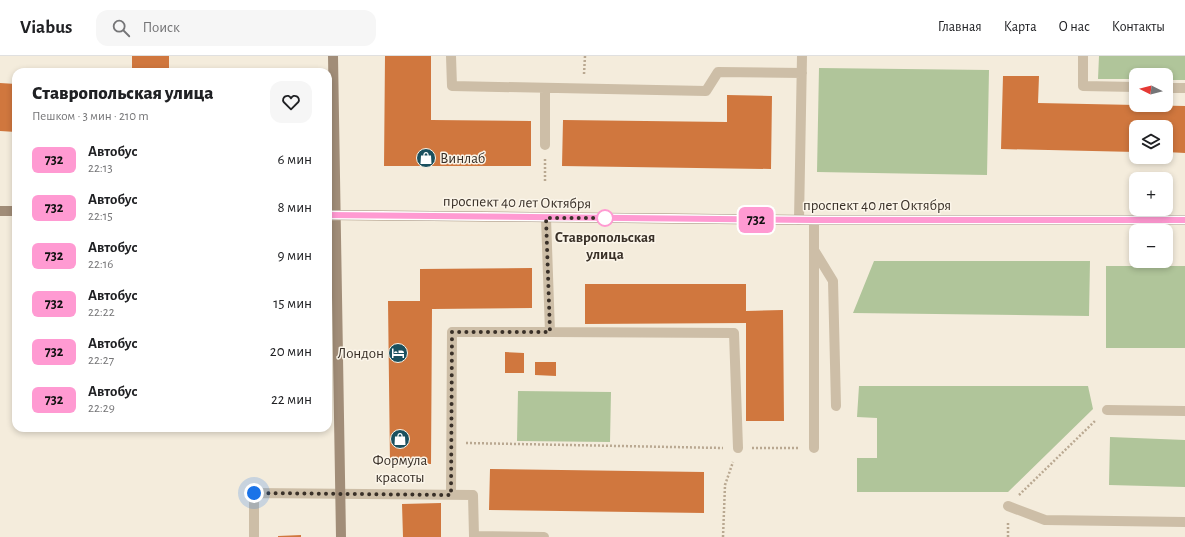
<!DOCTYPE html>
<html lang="ru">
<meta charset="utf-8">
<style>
:root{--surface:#fff;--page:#f6f6f6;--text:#202124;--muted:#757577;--line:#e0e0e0}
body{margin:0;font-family:"Alegreya Sans",sans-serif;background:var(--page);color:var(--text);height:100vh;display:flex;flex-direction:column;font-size:15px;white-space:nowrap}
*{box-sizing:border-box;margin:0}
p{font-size:13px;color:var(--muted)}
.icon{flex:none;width:22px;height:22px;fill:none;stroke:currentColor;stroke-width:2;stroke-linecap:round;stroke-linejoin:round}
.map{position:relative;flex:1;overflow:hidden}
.side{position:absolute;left:12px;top:12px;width:320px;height:364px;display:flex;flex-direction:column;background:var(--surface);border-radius:12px;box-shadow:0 2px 6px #0003}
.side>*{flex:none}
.badge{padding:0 8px;border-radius:6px;font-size:14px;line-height:26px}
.needle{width:26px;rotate:276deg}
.buttons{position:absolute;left:1129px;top:12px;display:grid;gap:8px}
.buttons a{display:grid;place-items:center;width:44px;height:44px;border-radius:8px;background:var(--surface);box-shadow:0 2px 6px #0003;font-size:20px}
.you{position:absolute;width:20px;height:20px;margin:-10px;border:3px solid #fff;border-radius:50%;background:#1a73e8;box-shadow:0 0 0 6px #1a73e833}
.map>.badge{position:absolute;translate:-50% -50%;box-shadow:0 0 0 2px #fff}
.round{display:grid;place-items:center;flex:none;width:42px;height:42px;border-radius:12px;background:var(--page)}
.headline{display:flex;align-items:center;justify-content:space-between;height:68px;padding:0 20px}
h1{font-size:19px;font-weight:800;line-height:30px}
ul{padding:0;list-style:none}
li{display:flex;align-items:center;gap:12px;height:48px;padding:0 20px}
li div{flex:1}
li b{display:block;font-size:15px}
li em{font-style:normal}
li .badge{min-width:44px;font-weight:700;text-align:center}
header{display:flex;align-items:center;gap:24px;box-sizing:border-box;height:56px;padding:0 20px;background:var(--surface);border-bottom:1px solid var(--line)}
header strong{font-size:19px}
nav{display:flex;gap:22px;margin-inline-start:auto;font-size:14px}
.search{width:280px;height:36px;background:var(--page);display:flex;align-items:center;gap:10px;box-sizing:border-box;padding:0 14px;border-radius:12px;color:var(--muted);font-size:15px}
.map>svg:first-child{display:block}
.green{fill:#b0c59a}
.building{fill:#d0773e}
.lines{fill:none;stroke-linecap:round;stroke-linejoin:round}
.path{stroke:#b9a891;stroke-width:2.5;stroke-dasharray:2 2;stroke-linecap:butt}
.lane{stroke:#cdbea7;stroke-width:10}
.secondary{stroke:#a18d78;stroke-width:10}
.line-casing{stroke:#fff;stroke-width:9}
.line{stroke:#ff9ad2;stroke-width:6}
.walk{stroke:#393028;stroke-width:4;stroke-dasharray:0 7.2}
.stop-dot{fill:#fff;stroke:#ff9ad2;stroke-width:2}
.labels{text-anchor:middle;stroke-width:3;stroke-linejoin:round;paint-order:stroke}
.poi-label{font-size:15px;fill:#393028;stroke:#fbf5e9;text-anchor:start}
.street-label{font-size:15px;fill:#393028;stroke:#fbf5e9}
.stop-label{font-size:15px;font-weight:bold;fill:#393028;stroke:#fbf5e9}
</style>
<header>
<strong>Viabus</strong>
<div class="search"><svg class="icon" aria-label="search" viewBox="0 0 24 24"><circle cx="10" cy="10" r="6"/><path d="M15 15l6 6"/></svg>Поиск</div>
<nav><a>Главная</a><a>Карта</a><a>О нас</a><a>Контакты</a></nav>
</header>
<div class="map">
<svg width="1185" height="481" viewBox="0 0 1185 481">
<rect width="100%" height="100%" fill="#f4ecdc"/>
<path class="green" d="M1099,0h86v24h-19v-5h-30v4h-38z
M819,12l170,2 -2,105 -170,-3z
M874,205h216l-1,55 -236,-3z
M1106,210h79v82h-79z
M859,330h229l5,23 -85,83h-151v-34h20v-40l-20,-1z
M518,335l93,1 -1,50 -93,-1z
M1110,381l75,3v47l-76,-2z"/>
<path class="building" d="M132,0h37v16h-37z
M385,0h46v64l100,1v45h-147z
M1003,20h36l-1,27 147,3v47l-19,-1v-25h-30v25l-135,-3z
M0,27l16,1v48l-16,-1z
M727,39l45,1 -1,73 -209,-3 1,-46 164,2z
M532,212v40l-100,1 -1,155h-41l-2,-163h32v-32z
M585,228h161v27l37,-1 1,111h-38v-98l-161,1z
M505,296l19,1v20h-19z
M535,306h21v14l-21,-1z
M490,413l214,3v41l-215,-3z
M441,447v34h-38l-1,-33z
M301,479v2h-23v-1z"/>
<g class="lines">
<path class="path" d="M584,18l1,-18
M545,103v24
M466,387l257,5
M752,392h47
M1019,439l77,-75
M723,481l2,-52 8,-23
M1008,481v-15"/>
<path class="lane" d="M451,0l1,30 254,5 12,-19 84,1
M1083,0v30l53,1
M545,32v57
M1166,32h19
M546,162l4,114 184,1 4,115
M799,164l3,-164
M814,164v30l19,31 3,125
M814,194v198
M1107,354l78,1
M451,439l1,-163h98
M1008,450l37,14 140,2
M254,481v-44l219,2 1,41 70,1"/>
<path class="secondary" d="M333,0l8,481
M0,155h16
M328,159l486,5h371"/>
</g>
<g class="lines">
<defs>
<path id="line" d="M328,159l486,5h371"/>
</defs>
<use href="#line" class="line-casing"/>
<use href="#line" class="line"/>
<path class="walk" d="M254,437l197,2 1,-163h98l-4,-114h59"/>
</g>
<defs>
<symbol id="shop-disc" viewBox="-11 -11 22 22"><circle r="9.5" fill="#1a505e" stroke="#fbf5e9"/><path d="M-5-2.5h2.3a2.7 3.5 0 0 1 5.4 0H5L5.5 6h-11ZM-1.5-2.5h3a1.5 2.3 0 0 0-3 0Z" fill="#fff"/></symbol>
<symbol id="hotel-disc" viewBox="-11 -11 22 22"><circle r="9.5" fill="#1a505e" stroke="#fbf5e9"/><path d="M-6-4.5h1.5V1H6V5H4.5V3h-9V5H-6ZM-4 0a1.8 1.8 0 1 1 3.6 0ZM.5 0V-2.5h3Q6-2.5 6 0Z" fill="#fff"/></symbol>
</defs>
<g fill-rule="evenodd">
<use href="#shop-disc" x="415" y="91" width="22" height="22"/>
<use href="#hotel-disc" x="387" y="286" width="22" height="22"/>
<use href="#shop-disc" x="389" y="372" width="22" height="22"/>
</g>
<circle class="stop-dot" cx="605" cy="162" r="8"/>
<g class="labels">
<g class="poi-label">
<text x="440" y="107">Винлаб</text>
<text x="384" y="302" text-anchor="end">Лондон</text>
<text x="400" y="409" text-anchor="middle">Формула<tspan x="400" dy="17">красоты</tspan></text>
</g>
<g class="street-label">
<text transform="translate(517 146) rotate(1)" y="5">проспект 40 лет Октября</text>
<text x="877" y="154">проспект 40 лет Октября</text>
</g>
<g class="stop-label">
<text x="605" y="186">Ставропольская<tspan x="605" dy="17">улица</tspan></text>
</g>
</g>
</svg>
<div class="buttons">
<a><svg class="needle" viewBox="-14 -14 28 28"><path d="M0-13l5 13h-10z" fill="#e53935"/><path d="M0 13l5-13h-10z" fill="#757577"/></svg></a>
<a><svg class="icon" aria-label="layers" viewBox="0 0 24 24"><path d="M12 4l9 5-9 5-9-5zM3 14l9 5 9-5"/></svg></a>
<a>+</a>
<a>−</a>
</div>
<div class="you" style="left:254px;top:437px"></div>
<b class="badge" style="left:756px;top:164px;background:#ff9ad2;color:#111">732</b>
<section class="side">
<div class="headline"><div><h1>Ставропольская улица</h1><p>Пешком · 3 мин · 210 m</p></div><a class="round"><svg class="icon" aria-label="heart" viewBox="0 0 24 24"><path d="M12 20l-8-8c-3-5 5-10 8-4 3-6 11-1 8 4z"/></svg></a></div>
<ul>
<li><span class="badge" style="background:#ff9ad2;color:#111">732</span><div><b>Автобус</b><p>22:13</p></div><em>6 мин</em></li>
<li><span class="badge" style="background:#ff9ad2;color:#111">732</span><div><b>Автобус</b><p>22:15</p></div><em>8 мин</em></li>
<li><span class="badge" style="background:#ff9ad2;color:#111">732</span><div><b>Автобус</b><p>22:16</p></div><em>9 мин</em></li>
<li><span class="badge" style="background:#ff9ad2;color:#111">732</span><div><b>Автобус</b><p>22:22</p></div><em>15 мин</em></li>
<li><span class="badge" style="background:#ff9ad2;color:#111">732</span><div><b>Автобус</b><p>22:27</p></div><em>20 мин</em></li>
<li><span class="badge" style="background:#ff9ad2;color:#111">732</span><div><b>Автобус</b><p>22:29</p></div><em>22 мин</em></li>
</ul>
</section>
</div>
